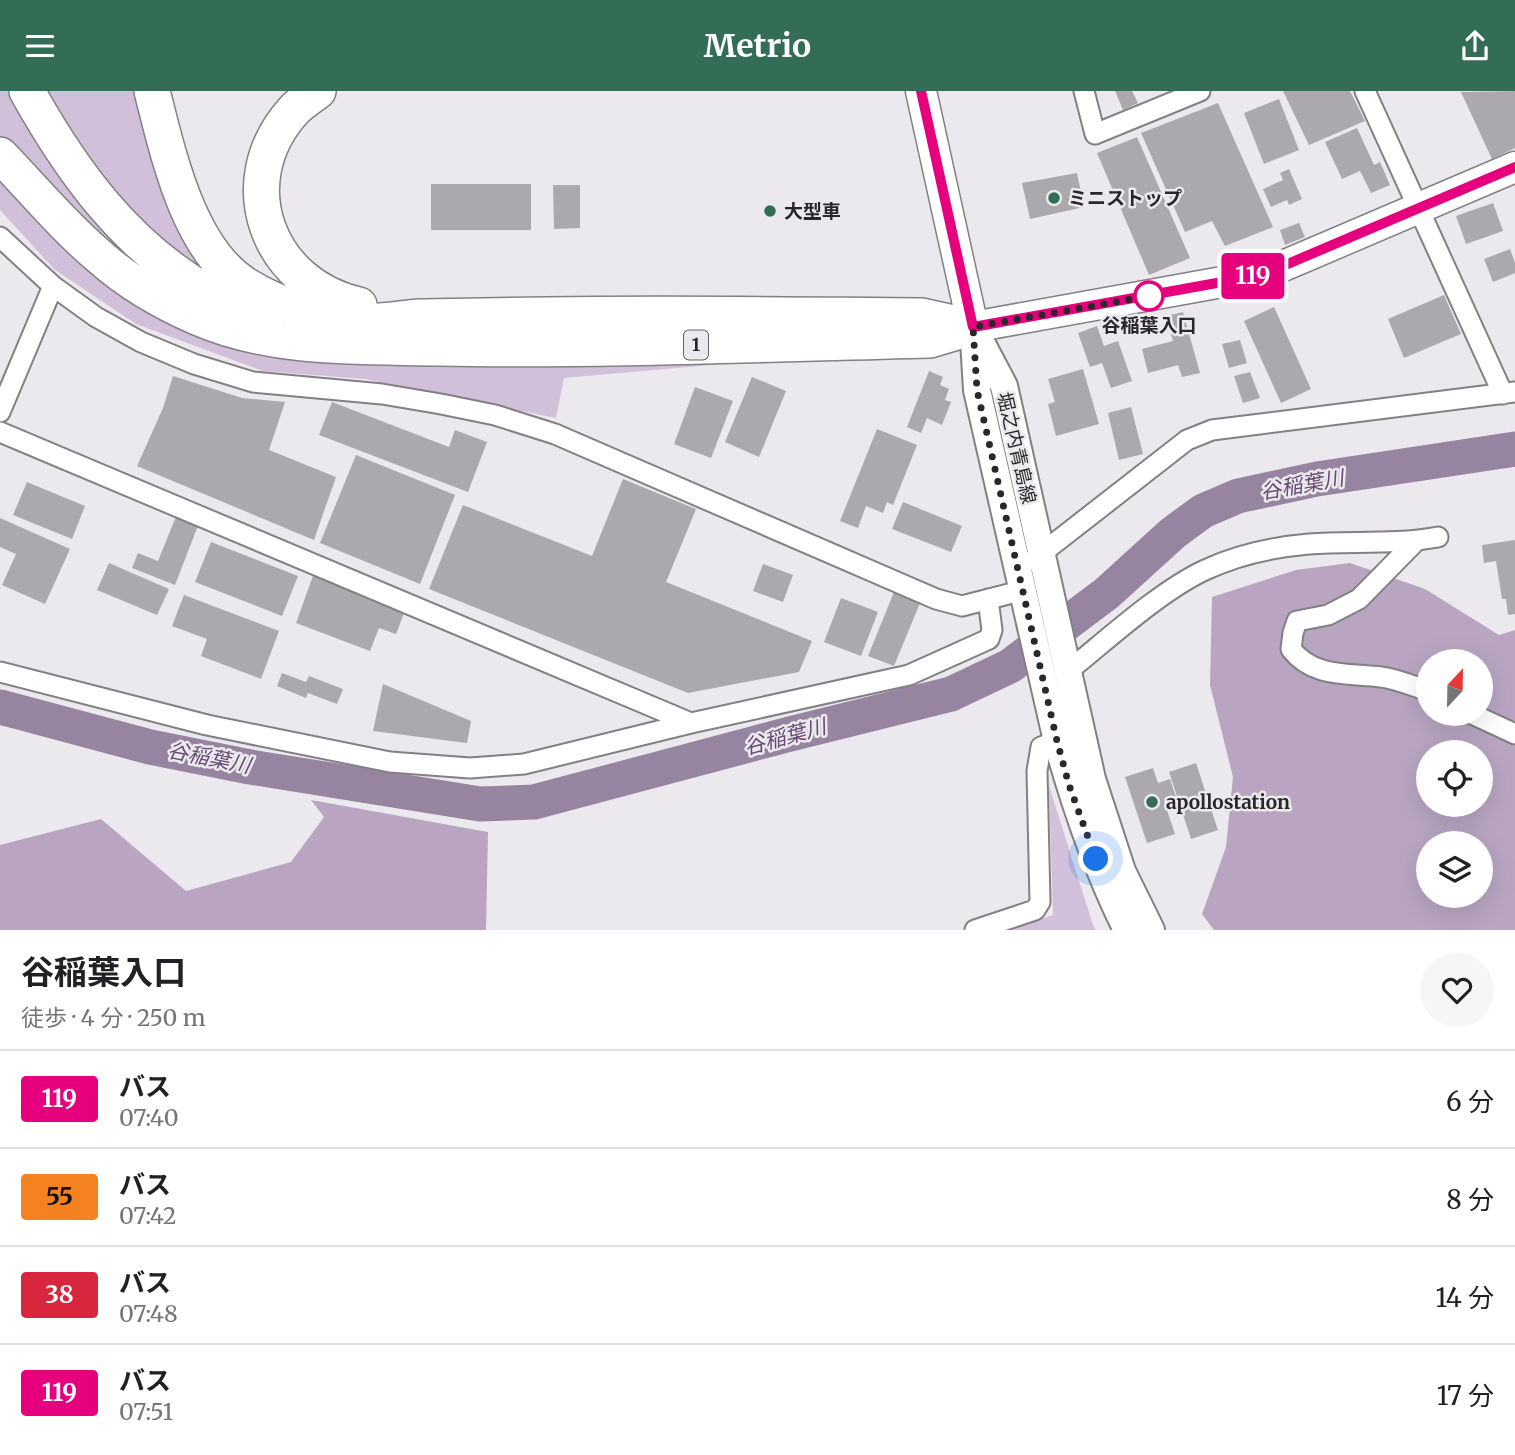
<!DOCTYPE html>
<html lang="ja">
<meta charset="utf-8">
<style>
:root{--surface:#fff;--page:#f6f6f6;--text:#202124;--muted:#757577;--line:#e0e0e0;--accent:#346d56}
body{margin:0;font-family:Merriweather,"Noto Sans JP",serif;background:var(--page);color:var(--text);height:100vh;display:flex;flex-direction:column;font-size:26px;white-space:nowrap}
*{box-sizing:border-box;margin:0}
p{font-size:23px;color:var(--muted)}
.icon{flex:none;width:38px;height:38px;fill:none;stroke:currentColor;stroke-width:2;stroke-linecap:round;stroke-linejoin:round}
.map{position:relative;height:839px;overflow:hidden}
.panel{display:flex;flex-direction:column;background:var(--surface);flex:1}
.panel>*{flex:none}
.badge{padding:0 14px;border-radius:5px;font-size:24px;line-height:46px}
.needle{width:46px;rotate:22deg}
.tools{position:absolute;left:1416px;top:558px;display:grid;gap:14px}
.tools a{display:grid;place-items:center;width:77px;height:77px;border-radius:50%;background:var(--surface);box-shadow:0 7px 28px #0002;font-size:35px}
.you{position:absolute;width:35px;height:35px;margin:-18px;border:5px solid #fff;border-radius:50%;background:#1a73e8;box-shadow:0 0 0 10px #1a73e833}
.map>.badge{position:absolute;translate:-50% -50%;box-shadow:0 0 0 4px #fff}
.round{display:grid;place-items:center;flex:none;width:74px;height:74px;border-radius:37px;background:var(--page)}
.overview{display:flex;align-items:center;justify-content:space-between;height:119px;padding:0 21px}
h1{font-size:33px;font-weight:700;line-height:52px}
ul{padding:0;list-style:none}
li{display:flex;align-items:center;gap:21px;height:98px;padding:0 21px;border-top:2px solid var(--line)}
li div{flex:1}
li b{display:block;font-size:26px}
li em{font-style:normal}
li .badge{min-width:77px;font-weight:700;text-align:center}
header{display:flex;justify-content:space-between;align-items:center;height:91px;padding:0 21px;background:var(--accent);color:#fff;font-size:32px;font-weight:700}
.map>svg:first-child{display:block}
.green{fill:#d2c0db}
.forest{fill:#b9a5c2;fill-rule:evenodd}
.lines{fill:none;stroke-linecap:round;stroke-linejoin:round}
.river{stroke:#9784a0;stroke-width:35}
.building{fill:#aba9ad}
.street-casing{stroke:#828083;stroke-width:23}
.secondary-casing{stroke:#828083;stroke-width:30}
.primary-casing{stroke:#828083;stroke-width:33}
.highway-casing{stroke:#828083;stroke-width:38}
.street{stroke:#fff;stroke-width:19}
.secondary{stroke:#fff;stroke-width:26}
.primary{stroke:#fff;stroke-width:30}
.highway{stroke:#fff;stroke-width:35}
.line-casing{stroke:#fff;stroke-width:16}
.line{stroke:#e6007e;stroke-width:10}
.walk{stroke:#282729;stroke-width:7;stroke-dasharray:0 12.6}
.poi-dot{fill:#346d56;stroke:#ebe9ed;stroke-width:2.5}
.stop-dot{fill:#fff;stroke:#e6007e;stroke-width:3.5}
.labels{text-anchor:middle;stroke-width:5;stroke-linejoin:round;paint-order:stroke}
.shield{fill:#ebe9ed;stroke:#626164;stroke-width:2}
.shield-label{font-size:18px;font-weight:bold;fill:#282729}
.poi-label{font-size:19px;font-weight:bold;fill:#282729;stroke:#ebe9ed;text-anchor:start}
.stop-label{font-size:19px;font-weight:bold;fill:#282729;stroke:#ebe9ed}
.street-label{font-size:19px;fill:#282729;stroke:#ebe9ed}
.water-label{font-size:21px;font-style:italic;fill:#674974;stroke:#ebe9ed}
</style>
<header><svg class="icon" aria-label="menu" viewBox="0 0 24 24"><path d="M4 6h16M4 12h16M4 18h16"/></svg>Metrio<svg class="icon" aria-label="share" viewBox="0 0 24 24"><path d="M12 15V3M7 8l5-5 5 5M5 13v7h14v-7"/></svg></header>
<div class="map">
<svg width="1515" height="839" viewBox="0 0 1515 839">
<rect width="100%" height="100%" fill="#ebe9ed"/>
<path class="green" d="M0,0h19l184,205 -67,-20 -136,-131z
M44,0h97l93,195 -54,-20 -81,-75z
M0,78l249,176 507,16 -192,17 -8,40 -191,-39 -102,-8 -127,-47 -81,-54 -55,-60z
M1049,695l44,139 3,5h-88l45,-15z"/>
<path class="forest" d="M1350,472l75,26 74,46 16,-5v300h-301l-12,-16 24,-67 7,-70 -23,-92 2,-88 84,-27zM1428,570h52v53h-52zM1428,662h52v52h-52zM1428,752h52v53h-52z
M311,709l177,32 -2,98h-486v-85l101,-26 85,72 105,-29 33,-45z"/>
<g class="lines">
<path class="river" d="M0,616l150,40 100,20 230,37 54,-2 256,-68 161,-40 59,-28 97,-73 66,-60 30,-22 35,-15 79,-17 198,-30"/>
</g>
<path class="building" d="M1115,0h17l6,12 -15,7z
M1283,0h67l15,30 -56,24z
M1515,0v57l-23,11 -31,-67z
M1279,8l20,51 -35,14 -20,-51z
M1218,12l55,124 -48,19 -13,-25 -27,11 -44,-99z
M1357,37l17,37 6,-3 10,23 -19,8 -11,-22 -18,8 -17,-37z
M1137,46l53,121 -41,17 -52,-122z
M1289,78l13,30 -13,6 -2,-5 -16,7 -8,-18 20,-9 -3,-7z
M1077,82l7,34 -54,12 -8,-36z
M431,93h100v46h-100z
M553,94h27v43l-26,1z
M1493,112l10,28 -37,13 -10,-28z
M1299,132l6,14 -20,8 -5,-15z
M1510,158l5,14v10l-22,9 -9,-23z
M1444,204l17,39 -57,24 -16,-39z
M1274,216l37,82 -30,14 -37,-82z
M1183,221l17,61 -18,4 -4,-12 -30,8 -6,-24 31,-8 -7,-25z
M1097,235l7,20 14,-5 14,40 -21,7 -9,-25 -12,4 -12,-34z
M1240,249l7,23 -18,5 -7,-24z
M1083,278l16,55 -43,12 -8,-32 7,-2 -7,-23z
M929,280l14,6 -3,8 9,4 -4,11 6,2 -9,23 -15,-7 -6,15 -14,-6z
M1250,281l10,26 -17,5 -9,-27z
M173,285l69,22 43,4 -16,48 67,27 -22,63 -177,-74 26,-58z
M752,286l34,14 -27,66 -34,-15z
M695,296l38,14 -22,57 -37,-14z
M332,311l117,45 6,-17 32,12 -19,50 -149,-57z
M1131,316l12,47 -24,6 -11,-47z
M877,338l40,16 -24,60 -6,-3 -4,11 -17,-7 -8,22 -18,-7z
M356,364l99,40 -35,89 -100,-41z
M623,388l73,30 -30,73 146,59 -13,31 -111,21 -259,-104 34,-84 129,51z
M27,391l58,24 -13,33 -59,-24z
M903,411l59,24 -11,26 -59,-23z
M177,423l22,9 -24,62 -43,-17 6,-15 20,8z
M0,427l70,31 -25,55 -43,-19 14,-31 -16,-7z
M1515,449v74l-7,1 -2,-16h-4l-6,-38 -12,2 -2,-18z
M211,451l87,34 -16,40 -87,-34z
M109,472l60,26 -12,26 -60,-25z
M763,473l30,11 -10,27 -30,-11z
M314,482l92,35 -10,26 -17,-6 -9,23 -74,-28z
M894,501l26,11 -26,63 -26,-10z
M184,504l95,36 -18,48 -60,-23 6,-17 -35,-13z
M841,507l37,14 -17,44 -37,-14z
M282,582l24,9 3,-6 34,13 -6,15 -29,-11 -2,5 -29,-12z
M383,593l88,37 -4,22 -94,-12z
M1196,672l22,67 -27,9 -22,-67z
M1153,677l5,15 12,-4 6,18 -12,4 11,33 -28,9 -22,-66z"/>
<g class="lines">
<defs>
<path id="street" d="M1084,0l11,43 105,-43
M1365,0l138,303
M0,146l53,49 43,31 45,25 53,22 59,18 129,12 59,10 54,11 60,19 381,165 26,7 62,-16
M0,321l53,-126
M0,341l691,291
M1416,450l-57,58 -31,16 -31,6 -4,12 -2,16c22,29 57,24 90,28 16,2 32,9 47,14
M1033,469l154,-120 25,-10 303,-38
M0,581l207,53 183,37 80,6 54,-4 167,-41 218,-48 80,-36 3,-9 -4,-31
M1067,581c40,-32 93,-81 138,-102 32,-15 69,-23 104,-26 43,-3 86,1 129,-7
M1472,623l43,20
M975,839l60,-20 5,-8 -3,-131 4,-24 16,-6"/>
<path id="secondary" d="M973,236l31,59 88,393 30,92 29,59
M974,249l3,50 80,351c18,65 40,129 70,189"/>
<path id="primary" d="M921,0l52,236 277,-50 33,-11 232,-99"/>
<path id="highway" d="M27,0c45,81 99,155 181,202 18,10 38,18 58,28
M152,0c16,62 36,159 95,195 34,21 75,32 115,35 19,2 39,-3 58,-4 42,-1 84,-1 127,-2 125,-2 250,0 375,1l27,6
M318,0c-8,6 -18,12 -25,20 -64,72 -25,174 66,194
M0,64c32,33 65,73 100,102 28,25 64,46 99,61 74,32 160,28 239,30 164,3 328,-4 492,-8l43,-13"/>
</defs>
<use href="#street" class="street-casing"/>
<use href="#secondary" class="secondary-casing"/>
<use href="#primary" class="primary-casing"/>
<use href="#highway" class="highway-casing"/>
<use href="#street" class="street"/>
<use href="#secondary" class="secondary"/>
<use href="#primary" class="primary"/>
<use href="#highway" class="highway"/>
</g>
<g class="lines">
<defs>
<path id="line" d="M921,0l52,236 277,-50 33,-11 232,-99"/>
</defs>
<use href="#line" class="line-casing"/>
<use href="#line" class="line"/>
<path class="walk" d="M1096,768l-27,-74 -12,-44 -80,-351 -4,-63 176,-31"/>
</g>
<g class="poi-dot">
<circle cx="1054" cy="107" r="7"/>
<circle cx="770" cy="120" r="7"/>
<circle cx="1152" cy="711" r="7"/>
</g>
<circle class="stop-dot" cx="1149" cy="205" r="14"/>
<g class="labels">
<rect class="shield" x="684" y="239.5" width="24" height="29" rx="5"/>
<g class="shield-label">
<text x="696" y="260">1</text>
</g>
<g class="poi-label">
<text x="1068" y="114">ミニストップ</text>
<text x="784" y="127">大型車</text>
<text x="1166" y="718">apollostation</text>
</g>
<g class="stop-label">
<text x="1149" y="241">谷稲葉入口</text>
</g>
<g class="street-label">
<text transform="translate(1017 357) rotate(77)" y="7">堀之内青島線</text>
</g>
<g class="water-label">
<text transform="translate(1302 394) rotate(-10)" y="7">谷稲葉川</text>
<text transform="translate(785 646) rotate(-15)" y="7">谷稲葉川</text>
<text transform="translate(209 667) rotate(11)" y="7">谷稲葉川</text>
</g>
</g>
</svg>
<div class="tools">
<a><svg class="needle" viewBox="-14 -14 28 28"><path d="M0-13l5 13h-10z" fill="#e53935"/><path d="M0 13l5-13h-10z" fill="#757577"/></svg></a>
<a><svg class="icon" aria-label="locate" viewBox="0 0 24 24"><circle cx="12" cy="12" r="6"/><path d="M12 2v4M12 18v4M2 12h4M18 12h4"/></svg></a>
<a><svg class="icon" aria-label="layers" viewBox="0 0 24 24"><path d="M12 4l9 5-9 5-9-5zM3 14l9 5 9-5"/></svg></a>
</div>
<div class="you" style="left:1096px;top:768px"></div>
<b class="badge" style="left:1253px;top:185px;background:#e6007e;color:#fff">119</b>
</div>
<section class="panel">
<div class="overview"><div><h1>谷稲葉入口</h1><p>徒歩 · 4 分 · 250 m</p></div><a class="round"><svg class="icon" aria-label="heart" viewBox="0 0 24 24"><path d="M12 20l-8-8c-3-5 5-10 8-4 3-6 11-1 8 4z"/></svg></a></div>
<ul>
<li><span class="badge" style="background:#e6007e;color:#fff">119</span><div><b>バス</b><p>07:40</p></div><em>6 分</em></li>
<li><span class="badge" style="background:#f58220;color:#111">55</span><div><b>バス</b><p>07:42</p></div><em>8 分</em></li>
<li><span class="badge" style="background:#d7263d;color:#fff">38</span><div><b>バス</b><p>07:48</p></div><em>14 分</em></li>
<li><span class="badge" style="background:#e6007e;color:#fff">119</span><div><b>バス</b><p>07:51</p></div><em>17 分</em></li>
</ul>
</section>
